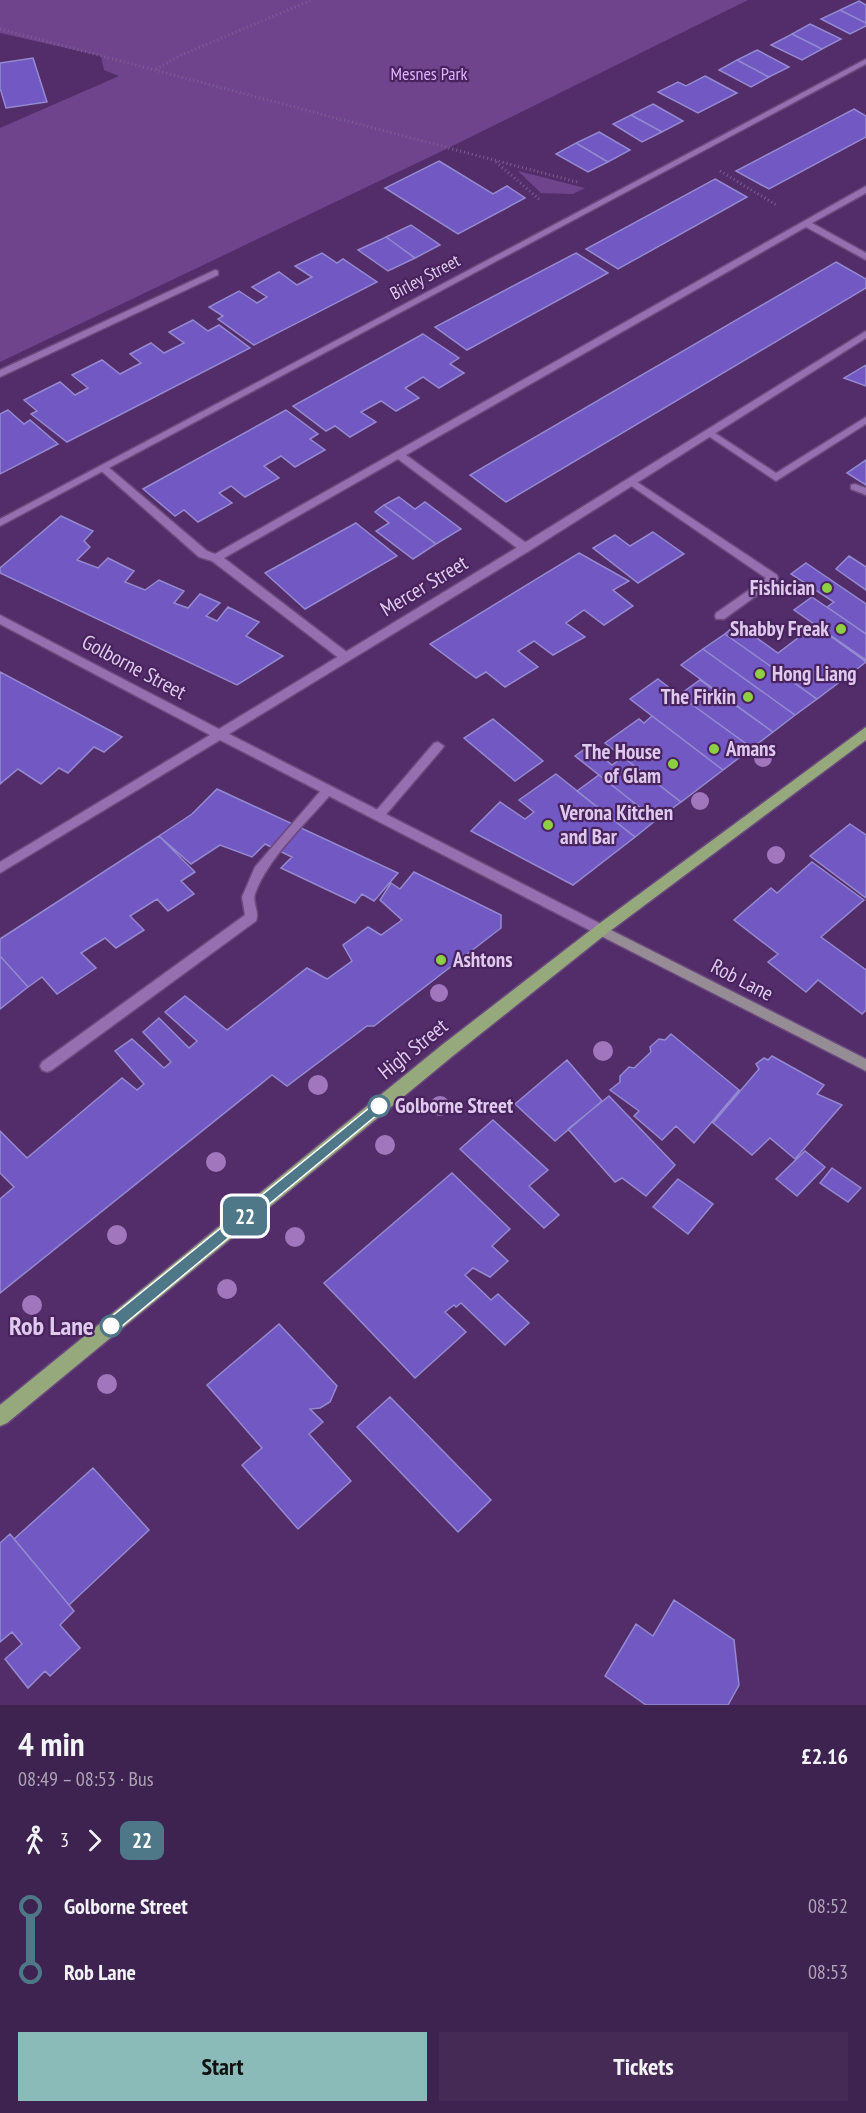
<!DOCTYPE html>
<meta charset="utf-8">
<style>
:root{--surface:#3e224f;--page:#452a56;--text:#f1f3f6;--muted:#ada4b7;--accent:#8bbbb9}
body{margin:0;font-family:"PT Sans Narrow",sans-serif;background:var(--page);color:var(--text);height:100vh;display:flex;flex-direction:column;font-size:22px;white-space:nowrap}
*{box-sizing:border-box;margin:0}
p{font-size:20px;color:var(--muted)}
.icon{flex:none;width:33px;height:33px;fill:none;stroke:currentColor;stroke-width:2;stroke-linecap:round;stroke-linejoin:round}
.map{position:relative;height:1705px;overflow:hidden}
.drawer{display:flex;flex-direction:column;background:var(--surface);flex:1}
.drawer>*{flex:none}
.badge{padding:0 12px;border-radius:9px;font-size:21px;line-height:39px}
.map>.badge{position:absolute;translate:-50% -50%;box-shadow:0 0 0 3px #fff}
.legs{display:flex;align-items:center;gap:9px;height:66px;padding:0 18px;font-size:20px}
.legs p{margin-inline-start:auto}
.headline{display:flex;align-items:center;justify-content:space-between;height:102px;padding:0 18px}
h1{font-size:33px;font-weight:700;line-height:45px}
.primary-button{display:flex;gap:12px;margin-top:auto;padding:12px 18px}
.primary-button a{flex:1;height:69px;border-radius:0px;background:var(--accent);color:#111;font-size:24px;font-weight:700;line-height:69px;text-align:center}
.primary-button a+a{background:var(--page);color:var(--text)}
ul{padding:0 18px;list-style:none}
li{display:flex;align-items:center;gap:21px;height:66px;font-size:22px}
li i{display:grid;place-items:center;width:9px;height:100%;margin:0 8px;background:currentColor}
li i::after{content:'';width:15px;height:15px;margin:-8px;border:4px solid;border-radius:50%;background:var(--surface)}
li p{margin-inline-start:auto}
li:first-child i{background:linear-gradient(#0000 50%,currentColor 0)}
li:last-child i{background:linear-gradient(currentColor 50%,#0000 0)}
.map>svg:first-child{display:block}
.green{fill:#70448c}
.building{fill:#7158c3;stroke:#9589d1;stroke-width:1.5}
.lines{fill:none;stroke-linecap:round;stroke-linejoin:round}
.lane-casing{stroke:#6a497d;stroke-width:3}
.street-casing{stroke:#6a497d;stroke-width:3}
.secondary-casing{stroke:#6a497d;stroke-width:3}
.primary-casing{stroke:#6a497d;stroke-width:3}
.path{stroke:#7e5e92;stroke-width:3;stroke-dasharray:1 3;stroke-linecap:butt}
.lane{fill:#966fb0;fill-rule:evenodd}
.street{fill:#966fb0;fill-rule:evenodd}
.secondary{fill:#968c96;fill-rule:evenodd}
.primary{fill:#96a97d;fill-rule:evenodd}
.tree{fill:#a176bc}
.line-1{fill:#4e7888;stroke:#fff;stroke-width:1.5}
.poi-dot{fill:#8ece43;stroke:#48235e;stroke-width:2}
.stop-1-dot{fill:#fff;stroke:#4e7888;stroke-width:3}
.labels{text-anchor:middle;stroke-width:4.5;stroke-linejoin:round;paint-order:stroke}
.far-park-label{font-size:18px;fill:#e0b2ff;stroke:#48235e}
.far-street-label{font-size:18px;fill:#dfcaee;stroke:#48235e}
.street-label{font-size:21px;fill:#dfcaee;stroke:#48235e}
.poi-label{font-size:21px;font-weight:bold;fill:#dfcaee;stroke:#48235e;text-anchor:end}
.stop-label{font-size:21px;font-weight:bold;fill:#dfcaee;stroke:#48235e;text-anchor:start}
.near-stop-label{font-size:26px;font-weight:bold;fill:#dfcaee;stroke:#48235e;text-anchor:end}
</style>
<div class="map">
<svg width="866" height="1705" viewBox="0 0 866 1705">
<rect width="100%" height="100%" fill="#532d69"/>
<path class="green" d="M0,0h748l-310,153 -438,209v-234l119,-52 -15,-6 -3,-14 -101,-23z
M518,171l67,17 -12,6 -32,-1z"/>
<path class="building" d="M859,1l7,4v18l-26,-13z
M840,10l26,13v3l-16,8 -29,-15z
M810,24l31,15 -19,10 -30,-15z
M792,34l30,15 -20,11 -31,-15z
M757,50l32,17 -20,10 -32,-17z
M33,58l14,44 -41,6 -6,-20v-25z
M737,60l32,17 -18,10 -32,-17z
M705,76l32,17 -39,20 -40,-21 20,-10 8,4z
M653,104l30,17 -21,11 -31,-17z
M854,109l12,7v21l-97,52 -33,-18z
M631,115l31,17 -20,10 -29,-18z
M599,132l31,18 -22,12 -32,-19z
M576,143l32,19 -20,10 -32,-18z
M439,161l54,33 14,-8 18,12 -67,36 -73,-46z
M715,179l32,18 -129,72 -32,-20z
M411,225l29,20 -25,13 -29,-21z
M386,237l29,21 -27,13 -30,-21z
M322,253l15,10 6,-4 34,23 -123,63 -36,-26 5,-3 -14,-9 30,-16 18,12 10,-6 -15,-10 27,-15 18,13 15,-8 -17,-11z
M576,253l32,20 -141,77 -32,-23z
M836,262l30,17v9l-360,214 -36,-27z
M193,320l15,11 11,-6 31,23 -183,94 -36,-28 6,-3 -13,-11 36,-18 15,13 13,-7 -16,-13 30,-15 18,14 21,-11 -11,-9 21,-11 13,10 20,-10 -15,-11z
M423,334l36,24 -9,6 14,9 -25,15 -16,-11 -18,11 14,10 -23,13 -15,-10 -20,11 15,10 -26,15 -15,-11 -9,5 -33,-25z
M866,365v21l-22,-8z
M8,410l16,14 6,-4 28,24 -58,30v-60z
M286,410l32,24 -8,5 15,11 -30,17 -14,-11 -17,10 15,12 -34,19 -14,-11 -12,7 13,10 -34,19 -14,-12 -9,6 -32,-27z
M866,460v25l-19,-12z
M399,497l16,12 10,-7 36,27 -25,15 -52,-39z
M384,505l52,39 -23,15 -37,-28 13,-8 -14,-11z
M61,516l32,15 -9,10 6,6 -13,13 21,8 10,-10 26,13 -9,11 20,8 14,-10 25,11 -10,12 14,5 12,-14 20,9 -14,13 11,5 11,-14 31,15 -13,14 37,20 -46,29 -237,-112v-5z
M356,523l41,33 -92,53 -40,-36z
M653,532l31,22 -46,29 -45,-35 22,-13 15,11z
M579,553l50,28 -16,9 20,16 -29,19 -20,-15 -18,13 19,14 -32,18 -19,-14 -16,10 20,16 -33,20 -19,-15 -10,6 -46,-34z
M849,556l17,11v23l-30,-21z
M806,563l60,41v30l-39,-27 7,-5 -43,-28z
M812,597l54,37v26l-72,-50z
M737,624l41,29 37,-28 51,37 -49,37 -92,-65z
M725,634l92,65 -22,16 -92,-66z
M703,649l92,66 -22,17 -92,-67z
M0,672l122,65 -18,15 -10,-5 -26,26 -9,-5 -18,16 -23,-15 -18,15z
M658,679l21,16 73,53 -29,22 -93,-71z
M700,680l73,52 -21,16 -73,-53z
M652,716l71,54 -42,32 -76,-59 34,-24 5,4z
M493,719l50,42 -28,20 -51,-43z
M589,746l23,19 11,-8 58,45 -25,18 -81,-64z
M556,774l79,63 -62,48 -102,-54 29,-29 25,17 9,-7 -15,-12z
M599,775l57,45 -21,17 -58,-46z
M217,789l181,84 -24,28 -12,-7 -7,9 -74,-35 11,-11 -27,-13 -13,13 -32,-12 -29,19 -32,-28 33,-22z
M850,824l16,11v63l-56,-42z
M159,836l36,36 -14,9 13,13 -26,17 -11,-12 -27,17 14,14 -28,18 -11,-10 -24,15 15,15 -39,26 -15,-17 -14,10 -28,-31v-17z
M812,862l52,38 -43,37 45,33v40l-4,4 -44,-34 -12,12 -38,-30 10,-8 -44,-34 37,-32 6,5z
M414,872l87,43v13l-127,98h-7l-80,60 -15,-11 -272,218v-94l14,-12 -14,-14v-42l27,27 95,-80 15,12 7,-6 -29,-33 17,-12 32,29 7,-6 -28,-30 16,-14 30,30 8,-7 -32,-29 20,-16 42,34 80,-62 20,11 25,-18 -9,-16 25,-18 13,8 21,-15 -22,-20 11,-17 9,6z
M0,956l28,31 -28,22z
M671,1034l68,56 -45,53 -18,-17 -14,14 -28,-24 5,-5 -29,-21 10,-8v-6l9,-9 5,1 17,-16 -1,-5 9,-8 6,1z
M772,1056l52,29 -7,9 25,11 -47,54 -25,-21 -18,17 -39,-32 46,-54 -3,-5 8,-6 4,2z
M567,1060l35,41 -47,40 -40,-37z
M609,1096l66,69 -29,31 -24,-18 -7,4 -47,-53z
M493,1120l55,50 -19,16 30,29 -15,13 -84,-79z
M805,1151l20,16 -28,29 -21,-17z
M832,1168l29,20 -13,14 -28,-19z
M452,1173l58,56 -18,17 16,15 -18,16 -17,-9 -8,7 26,25 7,-6 31,29 -24,22 -44,-42 -5,4 -2,-2 -9,7 21,20 -51,46 -91,-95z
M678,1179l35,25 -25,30 -35,-27z
M279,1324l58,62 -7,16 -10,6 -10,1 13,13 -14,12 42,47 -53,48 -56,-64 20,-17 -55,-63z
M390,1397l101,103 -33,32 -101,-105z
M93,1468l56,62 -80,75 -55,-66z
M10,1534l64,77 -14,14 20,23 -30,28 -5,-5 -17,17 -23,-29 17,-15 -10,-12 -12,10v-99z
M674,1600l60,40 5,45 -11,20h-82l-41,-29 31,-52 17,12z"/>
<g class="lines">
<defs>
<path id="lane" d="M866,186v7l-54,30 54,30v7l-60,-33 -400,228 123,90 1,3 -1,3h-8l-123,-92 -174,99 124,95 1,3 -1,3h-8l-128,-98 -13,-4 -101,-89 5,-3 4,1 100,85 8,3z
M215,270l3,1v4l-218,102v-7z
M866,417v7l-90,57 -72,-48 5,-3 3,1 64,42z
M631,478l146,97 1,3 -1,3 -53,38h-8l-1,-3 1,-3 50,-35 -139,-95 -1,-2z
M855,484l11,4v7l-15,-6v-4z
M438,742l6,4 -2,3 -59,69h-8l-2,-3 2,-3 59,-69z
M327,787l4,1 2,3 -2,3c-24,28 -64,65 -76,100 -3,9 5,18 1,27l-204,149 -5,2 -5,-2 -2,-4 2,-4 203,-147 -3,-18 13,-30 68,-79z"/>
<path id="street" d="M866,59v5l-866,462v-7z
M866,331v7l-337,213 -300,183 376,192 2,4 -2,4h-8l-377,-194 -220,133v-11l210,-127 -210,-111v-9l219,114 302,-184z"/>
<path id="secondary" d="M601,925l265,134v12l-269,-137 -2,-4 2,-4z"/>
<path id="primary" d="M866,727v13l-260,194 -152,121 -447,368 -7,3v-21l442,-360 154,-119z"/>
</defs>
<use href="#lane" class="lane-casing"/>
<use href="#street" class="street-casing"/>
<use href="#secondary" class="secondary-casing"/>
<use href="#primary" class="primary-casing"/>
<path class="path" d="M0,29l577,153
M156,69l23,-13 133,-56
M496,162l44,38
M720,171l58,35"/>
<use href="#lane" class="lane"/>
<use href="#street" class="street"/>
<use href="#secondary" class="secondary"/>
<use href="#primary" class="primary"/>
</g>
<g class="tree">
<circle cx="763" cy="758" r="9"/>
<circle cx="700" cy="801" r="9"/>
<circle cx="776" cy="855" r="9"/>
<circle cx="439" cy="993" r="9"/>
<circle cx="603" cy="1051" r="10"/>
<circle cx="318" cy="1085" r="10"/>
<circle cx="440" cy="1106" r="10"/>
<circle cx="385" cy="1145" r="10"/>
<circle cx="216" cy="1162" r="10"/>
<circle cx="117" cy="1235" r="10"/>
<circle cx="295" cy="1237" r="10"/>
<circle cx="227" cy="1289" r="10"/>
<circle cx="32" cy="1305" r="10"/>
<circle cx="107" cy="1384" r="10"/>
</g>
<path class="line-1" d="M379,1100l6,6 -2,4 -267,221h-10v-10z"/>
<g class="poi-dot">
<circle cx="827" cy="588" r="6"/>
<circle cx="841" cy="629" r="6"/>
<circle cx="760" cy="674" r="6"/>
<circle cx="748" cy="697" r="6"/>
<circle cx="714" cy="749" r="6"/>
<circle cx="673" cy="764" r="6"/>
<circle cx="548" cy="825" r="6"/>
<circle cx="441" cy="960" r="6"/>
</g>
<g class="stop-1-dot">
<circle cx="379" cy="1106" r="10"/>
<circle cx="111" cy="1326" r="10"/>
</g>
<g class="labels">
<g class="far-park-label">
<text x="429" y="80">Mesnes Park</text>
</g>
<g class="far-street-label">
<text transform="translate(425 277) rotate(-28)" y="6">Birley Street</text>
</g>
<g class="street-label">
<text transform="translate(424 586) rotate(-31)" y="7">Mercer Street</text>
<text transform="translate(134 667) rotate(28)" y="7">Golborne Street</text>
<text transform="translate(742 980) rotate(27)" y="7">Rob Lane</text>
<text transform="translate(413 1049) rotate(-39)" y="7">High Street</text>
</g>
<g class="poi-label">
<text x="815" y="595">Fishician</text>
<text x="829" y="636">Shabby Freak</text>
<text x="772" y="681" text-anchor="start">Hong Liang</text>
<text x="736" y="704">The Firkin</text>
<text x="726" y="756" text-anchor="start">Amans</text>
<text x="661" y="759">The House<tspan x="661" dy="24">of Glam</tspan></text>
<text x="560" y="820" text-anchor="start">Verona Kitchen<tspan x="560" dy="24">and Bar</tspan></text>
<text x="453" y="967" text-anchor="start">Ashtons</text>
</g>
<g class="stop-label">
<text x="395" y="1113">Golborne Street</text>
</g>
<g class="near-stop-label">
<text x="94" y="1335">Rob Lane</text>
</g>
</g>
</svg>
<b class="badge" style="left:245px;top:1216px;background:#4e7888;color:#fff">22</b>
</div>
<section class="drawer">
<div class="headline"><div><h1>4 min</h1><p>08:49 – 08:53 · Bus</p></div><b>£2.16</b></div>
<div class="legs"><svg class="icon" aria-label="walk" viewBox="0 0 24 24"><circle cx="13" cy="4" r="2"/><path d="M13 8l-2 6 4 7M11 14l-3 7M7 12l3-4h3l4 4"/></svg>3<svg class="icon" aria-label="forward" viewBox="0 0 24 24"><path d="M9 5l7 7-7 7"/></svg><b class="badge" style="background:#4e7888;color:#fff">22</b></div>
<ul>
<li><i style="color:#4e7888"></i><b>Golborne Street</b><p>08:52</p></li>
<li><i style="color:#4e7888"></i><b>Rob Lane</b><p>08:53</p></li>
</ul>
<div class="primary-button"><a>Start</a><a>Tickets</a></div>
</section>
